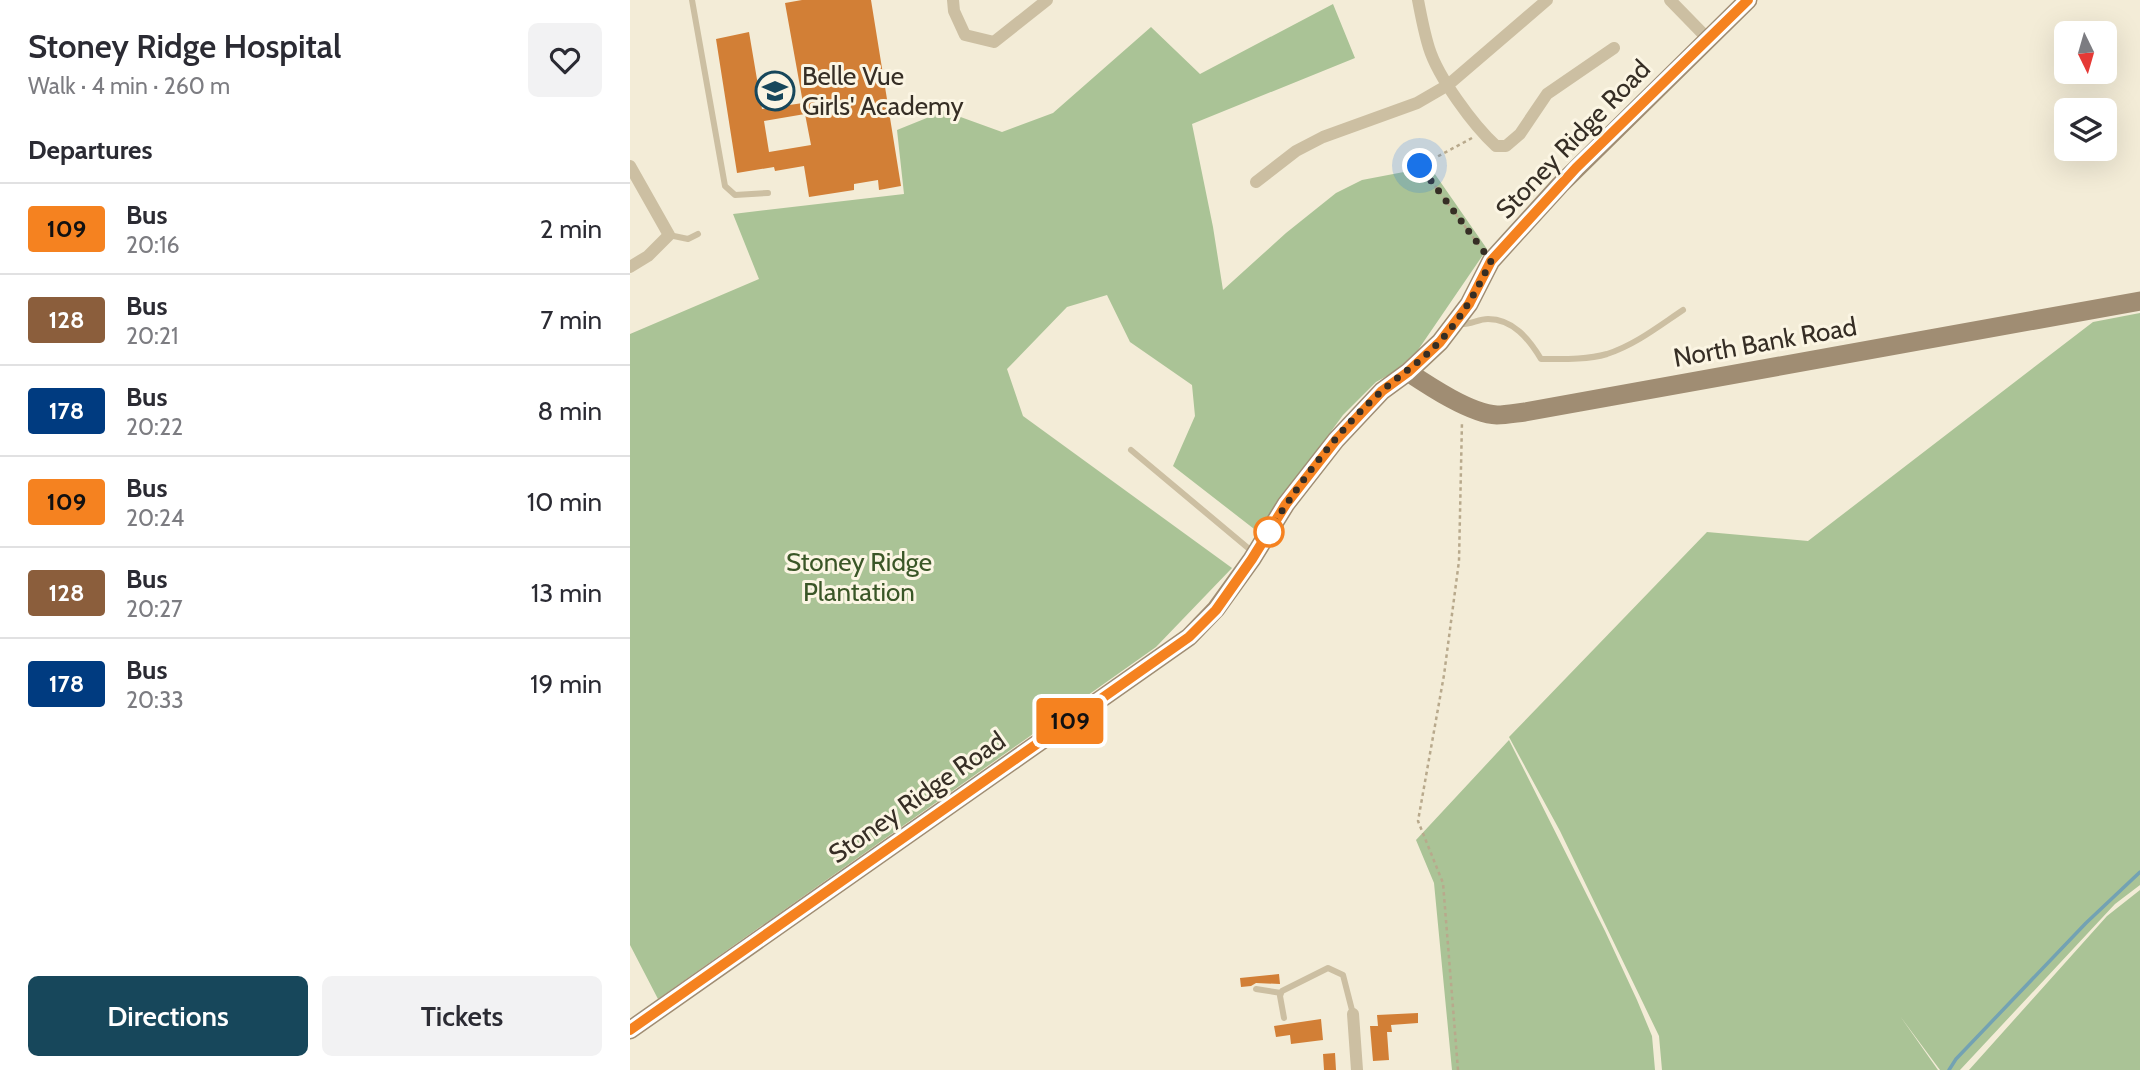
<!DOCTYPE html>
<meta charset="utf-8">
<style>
:root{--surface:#fff;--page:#f2f2f3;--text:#2b2b33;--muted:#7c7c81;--line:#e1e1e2;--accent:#17475b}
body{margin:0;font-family:Cabin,sans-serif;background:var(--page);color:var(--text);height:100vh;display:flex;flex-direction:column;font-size:26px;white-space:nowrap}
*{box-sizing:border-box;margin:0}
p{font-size:23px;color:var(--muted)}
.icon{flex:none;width:38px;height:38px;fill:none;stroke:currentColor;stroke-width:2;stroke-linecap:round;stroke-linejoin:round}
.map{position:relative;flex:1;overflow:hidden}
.sheet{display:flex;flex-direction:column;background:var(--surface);width:630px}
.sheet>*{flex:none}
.badge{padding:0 14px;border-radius:5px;font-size:24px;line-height:46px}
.needle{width:46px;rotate:175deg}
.controls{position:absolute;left:1424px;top:21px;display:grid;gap:14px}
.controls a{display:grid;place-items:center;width:63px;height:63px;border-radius:10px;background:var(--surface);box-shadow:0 7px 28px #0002;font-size:35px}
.you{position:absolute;width:35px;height:35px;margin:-18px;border:5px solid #fff;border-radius:50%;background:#1a73e8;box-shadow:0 0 0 10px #1a73e833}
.map>.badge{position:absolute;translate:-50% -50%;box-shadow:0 0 0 4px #fff}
h2{padding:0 28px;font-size:26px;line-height:63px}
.round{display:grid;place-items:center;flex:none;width:74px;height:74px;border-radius:10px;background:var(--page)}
.summary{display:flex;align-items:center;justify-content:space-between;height:119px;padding:0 28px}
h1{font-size:33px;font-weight:600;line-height:52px}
.cta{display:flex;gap:14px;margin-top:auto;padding:14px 28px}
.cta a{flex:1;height:80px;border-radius:10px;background:var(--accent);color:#fff;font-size:28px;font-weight:600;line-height:80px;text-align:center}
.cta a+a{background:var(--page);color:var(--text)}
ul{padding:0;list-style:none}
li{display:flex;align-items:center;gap:21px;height:91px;padding:0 28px;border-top:2px solid var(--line)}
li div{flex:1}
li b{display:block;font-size:26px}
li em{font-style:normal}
li .badge{min-width:77px;font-weight:700;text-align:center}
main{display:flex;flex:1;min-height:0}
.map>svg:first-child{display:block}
.green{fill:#aac396}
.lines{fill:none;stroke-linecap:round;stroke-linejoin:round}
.stream{stroke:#73a2b3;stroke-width:3.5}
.building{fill:#d27f36;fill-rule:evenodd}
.path{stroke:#b8a98c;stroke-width:2.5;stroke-dasharray:3.5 3.5;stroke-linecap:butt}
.lane{stroke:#ccbfa2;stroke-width:6}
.street{stroke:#ccbfa2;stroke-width:12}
.secondary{stroke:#a08d73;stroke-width:19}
.line-casing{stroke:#fff;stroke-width:16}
.line{stroke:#f58220;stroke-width:10}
.walk{stroke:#362e25;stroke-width:7;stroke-dasharray:0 12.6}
.stop-dot{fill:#fff;stroke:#f58220;stroke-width:3.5}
.labels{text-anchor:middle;stroke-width:6;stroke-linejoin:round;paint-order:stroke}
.poi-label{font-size:26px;fill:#362e25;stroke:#fbf5e3;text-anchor:start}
.street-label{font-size:26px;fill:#362e25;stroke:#fbf5e3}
.park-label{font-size:26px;fill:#3a5627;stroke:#fbf5e3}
</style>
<main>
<section class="sheet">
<div class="summary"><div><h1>Stoney Ridge Hospital</h1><p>Walk · 4 min · 260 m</p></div><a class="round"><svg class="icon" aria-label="heart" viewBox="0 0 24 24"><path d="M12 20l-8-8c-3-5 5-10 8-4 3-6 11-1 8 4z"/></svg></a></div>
<h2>Departures</h2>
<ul>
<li><span class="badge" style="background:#f58220;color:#111">109</span><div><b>Bus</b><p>20:16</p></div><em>2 min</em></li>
<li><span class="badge" style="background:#8b5e3c;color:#fff">128</span><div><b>Bus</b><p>20:21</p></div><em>7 min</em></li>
<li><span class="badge" style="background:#003b80;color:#fff">178</span><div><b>Bus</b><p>20:22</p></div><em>8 min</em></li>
<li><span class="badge" style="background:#f58220;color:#111">109</span><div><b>Bus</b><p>20:24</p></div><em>10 min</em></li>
<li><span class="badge" style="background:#8b5e3c;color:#fff">128</span><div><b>Bus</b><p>20:27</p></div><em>13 min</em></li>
<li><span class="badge" style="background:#003b80;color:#fff">178</span><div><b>Bus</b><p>20:33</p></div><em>19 min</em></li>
</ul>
<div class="cta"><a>Directions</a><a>Tickets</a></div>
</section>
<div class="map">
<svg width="1510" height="1070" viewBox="0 0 1510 1070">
<rect width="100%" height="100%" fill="#f3ecd7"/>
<path class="green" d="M703,4l22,54 -163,66 21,103 10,63 63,-57 50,-40 26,-13 68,-13 57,82 -69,101 -24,22 -18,10 -33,33 -85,117 -85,-66 22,-50 -3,-31 -62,-43 -23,-47 -40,12 -60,62 16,47 209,152 -76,79 -498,352 -28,-54v-611l129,-55 -26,-65 171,-20 -7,-64 47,-19 58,21 51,-19 98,-86 49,47z
M1510,313v572l-25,19 -155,166h-20l-40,-54 38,54h-276l-3,-34 -99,-205 -51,-94 198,-205 101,9 285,-219z
M879,740l96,191 32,69 15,36 3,34h-203l-18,-187 -18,-43z
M1510,890v180h-171l138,-154z"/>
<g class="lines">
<path class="stream" d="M1319,1070l7,-11 130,-136 54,-51"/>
</g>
<path class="building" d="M172,0h69l30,186 -22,4 -1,-10 -24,4v6l-45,7 -5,-31 -29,5 -1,-4 -37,6 -21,-134 33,-7 13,77 41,-6 -18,-100zM175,114l6,31 -42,7 -5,-31z
M649,974l1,10 -24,-1 -5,3 -10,1 -1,-9z
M788,1013v10l-27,2 1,7h-5l2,28 -16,1 -3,-35h8l-1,-11z
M691,1019l2,21 -32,4 -1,-9 -14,2 -2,-11z
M705,1053l1,17h-12l-1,-16z"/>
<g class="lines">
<path class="path" d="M842,138l-52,28 61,82
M828,1070l-15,-187 -25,-62 26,-146 15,-114 3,-140"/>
<path class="lane" d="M62,0l33,186 10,9 33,-2
M39,235l19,4 10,-5
M830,324c10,1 18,-5 28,-5 25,0 41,20 53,40 21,0 45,1 66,-5 28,-9 52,-28 76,-44
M501,450l123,103
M626,989l25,4
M654,1018l-4,-22 2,-5 46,-23 15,7 10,39"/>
<path class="street" d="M323,0l1,11 11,24 29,7 53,-42
M788,0c3,16 6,32 11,48 9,29 44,77 67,98h10l14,-12 27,-40 67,-46
M1040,0l39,40
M0,166l39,69 -21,21 -18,11
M626,182l40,-31 27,-14 94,-34 31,-18 99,-85
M723,1014l4,56"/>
<path class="secondary" d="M778,372c21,14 63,42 89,43 9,0 19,-2 28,-3l615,-111
M0,1030l559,-393 27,-28 36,-50 34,-55 50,-64 46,-49 26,-19 32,-30 29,-38 22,-43 69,-76 188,-185"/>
</g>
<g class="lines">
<defs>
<path id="line" d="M0,1030l559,-393 27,-27 36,-51 34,-55 50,-64 46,-49 26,-19 32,-30 29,-38 22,-43 85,-93 172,-168"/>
</defs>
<use href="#line" class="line-casing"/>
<use href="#line" class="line"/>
<path class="walk" d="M639,532l-4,5c31,-49 73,-108 117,-146 19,-17 40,-30 57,-49 23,-24 38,-52 52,-81l-71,-95"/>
</g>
<defs>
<symbol id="school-ring" viewBox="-11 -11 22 22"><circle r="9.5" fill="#fbf5e3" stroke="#17475b" stroke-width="1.5"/><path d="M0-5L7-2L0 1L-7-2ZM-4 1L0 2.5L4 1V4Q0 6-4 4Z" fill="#17475b"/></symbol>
</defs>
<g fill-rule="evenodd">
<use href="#school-ring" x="123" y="69" width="44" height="44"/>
</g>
<circle class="stop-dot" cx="639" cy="532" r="14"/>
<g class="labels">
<g class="poi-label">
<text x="172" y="85">Belle Vue<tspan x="172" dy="30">Girls' Academy</tspan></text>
</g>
<g class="street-label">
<text transform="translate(943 139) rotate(-46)" y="9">Stoney Ridge Road</text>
<text transform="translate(1135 342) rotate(-10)" y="9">North Bank Road</text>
<text transform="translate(287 797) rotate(-35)" y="9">Stoney Ridge Road</text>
</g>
<g class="park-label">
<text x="229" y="571">Stoney Ridge<tspan x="229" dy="30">Plantation</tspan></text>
</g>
</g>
</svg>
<div class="controls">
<a><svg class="needle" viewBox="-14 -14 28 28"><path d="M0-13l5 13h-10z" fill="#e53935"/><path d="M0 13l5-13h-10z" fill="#7c7c81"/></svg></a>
<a><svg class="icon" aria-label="layers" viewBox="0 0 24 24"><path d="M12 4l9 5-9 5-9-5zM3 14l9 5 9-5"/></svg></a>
</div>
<div class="you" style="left:790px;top:166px"></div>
<b class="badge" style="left:440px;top:721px;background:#f58220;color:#111">109</b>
</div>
</main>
